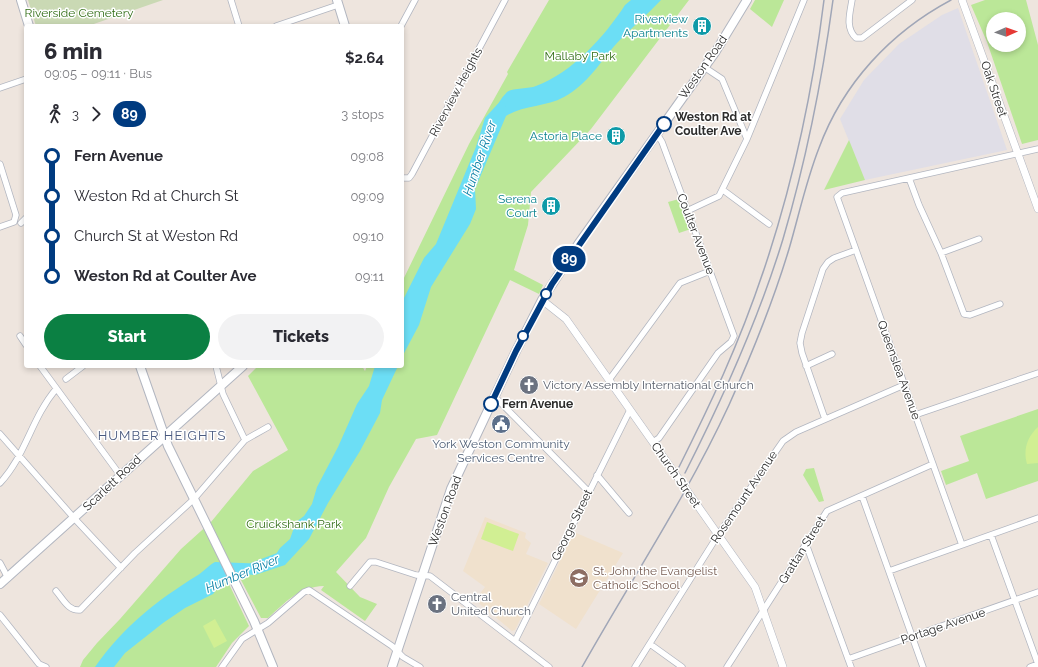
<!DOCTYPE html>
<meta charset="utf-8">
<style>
:root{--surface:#fff;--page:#f2f2f3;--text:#2b2b33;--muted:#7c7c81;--accent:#0b8043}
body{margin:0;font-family:Raleway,sans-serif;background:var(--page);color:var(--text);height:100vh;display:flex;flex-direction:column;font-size:15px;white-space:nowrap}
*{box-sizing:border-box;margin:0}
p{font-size:13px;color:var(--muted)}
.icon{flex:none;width:22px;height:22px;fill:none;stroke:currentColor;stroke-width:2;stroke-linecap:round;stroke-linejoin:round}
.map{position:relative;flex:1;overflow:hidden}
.side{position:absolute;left:24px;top:24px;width:380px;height:344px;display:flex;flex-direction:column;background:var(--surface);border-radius:4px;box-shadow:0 2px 6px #0003}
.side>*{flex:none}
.badge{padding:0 8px;border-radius:13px;font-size:14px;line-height:26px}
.needle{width:26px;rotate:88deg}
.tools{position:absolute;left:986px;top:12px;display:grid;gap:8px}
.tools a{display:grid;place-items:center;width:40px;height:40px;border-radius:50%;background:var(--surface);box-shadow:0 2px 6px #0003;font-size:20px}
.map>.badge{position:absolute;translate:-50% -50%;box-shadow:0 0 0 2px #fff}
.legs{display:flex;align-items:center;gap:6px;height:44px;padding:0 20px;font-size:13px}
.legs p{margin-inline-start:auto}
.headline{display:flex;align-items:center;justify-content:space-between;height:68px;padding:0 20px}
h1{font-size:22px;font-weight:800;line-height:30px}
.cta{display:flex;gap:8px;margin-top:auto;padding:8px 20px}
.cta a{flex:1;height:46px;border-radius:24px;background:var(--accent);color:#fff;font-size:16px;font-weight:800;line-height:46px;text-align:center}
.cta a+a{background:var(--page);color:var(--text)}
ul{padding:0 20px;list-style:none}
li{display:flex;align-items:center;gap:14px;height:40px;font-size:15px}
li i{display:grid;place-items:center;width:6px;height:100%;margin:0 5px;background:currentColor}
li i::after{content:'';width:10px;height:10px;margin:-5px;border:3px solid;border-radius:50%;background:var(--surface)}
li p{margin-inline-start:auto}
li:first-child i{background:linear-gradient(#0000 50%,currentColor 0)}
li:last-child i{background:linear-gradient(currentColor 50%,#0000 0)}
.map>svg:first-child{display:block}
.industrial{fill:#e0dee7}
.education{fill:#f0e1cd}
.green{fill:#bbe798;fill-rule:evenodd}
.cemetery{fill:#cad9b4}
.pitch{fill:#d1ef93}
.water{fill:#6cdef5}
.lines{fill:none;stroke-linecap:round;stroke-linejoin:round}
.river{stroke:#6cdef5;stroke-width:9}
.minor-casing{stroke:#b2b6c0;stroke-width:7}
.tertiary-casing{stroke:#b2b6c0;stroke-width:8}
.secondary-casing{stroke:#b2b6c0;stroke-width:10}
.minor{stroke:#fff;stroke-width:5.5}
.tertiary{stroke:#fff;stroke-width:7}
.secondary{stroke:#fff;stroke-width:8}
.rail{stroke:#a0a6b7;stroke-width:1.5}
.line-1-casing{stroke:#fff;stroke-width:9}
.line-1{stroke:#003b80;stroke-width:6}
.stop-1-dot{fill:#fff;stroke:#003b80;stroke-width:2}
.labels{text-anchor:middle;stroke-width:3;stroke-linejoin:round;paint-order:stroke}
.park-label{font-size:12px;fill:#326e17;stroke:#fff}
.culture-label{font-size:12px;fill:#0d838f;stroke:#fff;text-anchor:end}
.street-label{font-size:12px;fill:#2c2c2c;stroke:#fff}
.stop-label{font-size:12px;font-weight:bold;fill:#2c2c2c;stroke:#fff;text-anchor:start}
.worship-label{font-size:12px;fill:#5b616d;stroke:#fff;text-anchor:start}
.service-label{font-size:12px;fill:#4e5e75;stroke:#fff}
.education-label{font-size:12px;fill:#785e54;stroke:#fff;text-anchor:start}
.water-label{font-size:13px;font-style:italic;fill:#077fa5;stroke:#fff}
.neighbourhood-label{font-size:13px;letter-spacing:1px;fill:#49597f;stroke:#fff}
</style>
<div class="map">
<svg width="1038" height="667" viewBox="0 0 1038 667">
<rect width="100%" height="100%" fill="#eee5de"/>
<path class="industrial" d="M958,8l49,142 -142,30 -25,-61 24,-39 35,-36 43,-29z"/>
<path class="education" d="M485,517l41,16 -1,5 6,5 -5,11 22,9 -33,67 -3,1 -37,-31 10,-13 -22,-16z
M574,532l49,21 -47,76 -37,-25z"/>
<path class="green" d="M549,0h140l-98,129 -60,63 -3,33 -14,45 29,15 -4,9 -29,-14 -73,155 -21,4 -27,48 -23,51 -30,34 24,25 17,7 -12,17 -44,-31 3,-4c-26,1 -38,16 -56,32h-7l-29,-55h-13l30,63 -17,17 -16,24h-136l3,-7 14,-17 23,-24 61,-70 30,-27 42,-51 35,-21 -40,-74 10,-10h104l3,5 2,-5h35v-84l67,-138 39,-70 -1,-2z
M755,0h29l-12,27 -22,-18z
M985,0h41l12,45v95l-16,4 -35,-102 -16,-37zM993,19h26v26h-26z
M849,140l16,40 -41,10z
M679,199l12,30 -12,4 -11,-31z
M1038,409v72l-52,18 -9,-26 -31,12 -5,-14 28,-10 -9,-25z
M814,468l10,33 -5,1 -16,-27 3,-6z"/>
<path class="cemetery" d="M28,0h135l-75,26h-52z"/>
<path class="pitch" d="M1038,427v36l-11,1c-4,-14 0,-27 11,-37z
M487,522l32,12 -6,17 -32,-12z
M215,619l12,22 -13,7 -11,-22z"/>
<path class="water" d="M631,0h30c-14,15 -30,28 -44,43 -17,19 -29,41 -53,54 -18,10 -41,8 -58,19l-31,73 1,20 -6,15 -39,63 -12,38 -17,32v-55l22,-44 12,-14 42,-102c10,-15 16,-37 29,-50 4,-4 22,-3 29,-6 36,-13 69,-50 89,-81z
M375,366h23l-16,34 -2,13 -20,38 -32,52 -19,36 -24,26 -30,10 -13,-1 -11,3 -11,8 -7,9 -28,14 -22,15 -38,30 -11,14h-19c29,-41 61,-66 103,-92 6,-4 11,-10 17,-13l52,2 4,-2 9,-14 10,-9 6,-17 8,-6 8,-12 5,-17 21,-40 19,-43 12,-18z"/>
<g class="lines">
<path class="river" d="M481,146l8,-26 12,-13
M253,567l29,-11"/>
<defs>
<path id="minor" d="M231,0l8,26
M852,0c-2,13 -7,28 4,38h6l50,-38
M276,26l62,-21
M401,26l14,-26
M0,88l26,-9
M747,139l57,-139
M0,164l16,51 -2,7 -14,5
M402,178h7l3,-4 93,-174
M909,178l10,27 22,48 23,61 6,1 30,-11
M723,190l46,34
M687,211l32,-15 28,-57 -25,-60 -18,-12
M21,223l5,-5
M941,253l38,-14
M20,336l6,9
M40,366l80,109
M216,366l7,28 22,46
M806,366l26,-12
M66,379l17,-13
M609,380l71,-97 30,-12
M495,397l93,94
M915,415l123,-42
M825,419l-23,-66 -2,-10 2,-10 21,-64 5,-7 6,-4 22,-8
M0,434l74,84 47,50
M653,442l6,-4 59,-85 13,-11 3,-6 -72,-194 -5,-8
M597,475l32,38
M0,483c26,-28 31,-64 56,-94
M862,496l61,171
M991,535l47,129
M806,544l45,123
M962,545l-125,-348 5,-4 196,-44
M0,563l8,15
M889,571l149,-53
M350,586l20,-24h6l40,13 14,1 119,91
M56,591c7,8 12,20 24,19l55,-57 59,-54 51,-59 23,-13
M0,615l39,49 7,3
M515,641l115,-231
M650,644l32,23
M848,659l190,-67
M222,667l20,-28 26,-16 36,-31 5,-2 83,56 11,11 17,10
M635,667l83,-132 65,-94 13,-9 108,-47
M727,667l100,-156 106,-47
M1030,667l8,-3"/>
<path id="tertiary" d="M962,0l76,209
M542,300l24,19 189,268 28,80"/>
<path id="secondary" d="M21,0l8,26
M337,0l8,26
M140,366l28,80 86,175 19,46
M0,584l243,-218
M392,667l59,-178 65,-138 26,-51 37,-57 137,-192 31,-51"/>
</defs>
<use href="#minor" class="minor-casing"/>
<use href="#tertiary" class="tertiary-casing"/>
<use href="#secondary" class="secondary-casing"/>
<use href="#minor" class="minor"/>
<use href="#tertiary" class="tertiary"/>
<use href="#secondary" class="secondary"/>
<path class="rail" d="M679,467c15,-30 30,-61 44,-92 53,-119 85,-246 101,-375
M685,473c38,-75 73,-152 98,-234 23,-78 39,-158 50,-239
M582,667c49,-87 105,-171 147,-262 23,-51 44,-103 60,-156 10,-34 17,-68 30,-101 24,-65 72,-116 132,-148"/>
</g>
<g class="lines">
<defs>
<path id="line-1" d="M491,404l25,-53 36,-67 112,-160"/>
</defs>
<use href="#line-1" class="line-1-casing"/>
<use href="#line-1" class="line-1"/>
</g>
<defs>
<symbol id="building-disc" viewBox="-11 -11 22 22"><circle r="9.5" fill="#0f9aa8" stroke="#fff"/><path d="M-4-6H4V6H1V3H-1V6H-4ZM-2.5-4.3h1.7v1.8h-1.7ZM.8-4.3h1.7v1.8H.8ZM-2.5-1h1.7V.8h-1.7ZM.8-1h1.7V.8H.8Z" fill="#fff"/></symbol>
<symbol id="church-disc" viewBox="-11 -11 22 22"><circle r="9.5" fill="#6b7280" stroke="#fff"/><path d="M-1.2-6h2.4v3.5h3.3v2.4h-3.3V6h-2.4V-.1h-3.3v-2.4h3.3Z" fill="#fff"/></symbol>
<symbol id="civic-disc" viewBox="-11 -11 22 22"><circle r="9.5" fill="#5c6f8a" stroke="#fff"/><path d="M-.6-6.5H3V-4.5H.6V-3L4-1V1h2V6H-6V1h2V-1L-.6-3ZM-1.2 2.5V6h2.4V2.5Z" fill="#fff"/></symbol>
<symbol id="school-disc" viewBox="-11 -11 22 22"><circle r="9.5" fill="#8d6e63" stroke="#fff"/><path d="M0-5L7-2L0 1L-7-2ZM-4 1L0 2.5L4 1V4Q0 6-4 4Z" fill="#fff"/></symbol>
</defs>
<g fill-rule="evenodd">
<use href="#building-disc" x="691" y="15" width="22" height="22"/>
<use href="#building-disc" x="605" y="125" width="22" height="22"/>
<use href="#building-disc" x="540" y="195" width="22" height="22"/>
<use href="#church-disc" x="518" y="374" width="22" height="22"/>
<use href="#civic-disc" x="490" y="413" width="22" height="22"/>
<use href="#school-disc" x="568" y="567" width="22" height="22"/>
<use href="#church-disc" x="426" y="593" width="22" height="22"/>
</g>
<g class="stop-1-dot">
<circle cx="664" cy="124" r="7"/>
<circle cx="546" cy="294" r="5"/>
<circle cx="523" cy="336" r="5"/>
<circle cx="491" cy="404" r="7"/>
</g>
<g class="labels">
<g class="park-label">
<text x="79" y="17">Riverside Cemetery</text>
<text x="580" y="60">Mallaby Park</text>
<text x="294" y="528">Cruickshank Park</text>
</g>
<g class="culture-label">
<text x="688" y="23">Riverview<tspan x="688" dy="14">Apartments</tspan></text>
<text x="602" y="140">Astoria Place</text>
<text x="537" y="203">Serena<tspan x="537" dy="14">Court</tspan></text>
</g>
<g class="street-label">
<text transform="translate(703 67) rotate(-55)" y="4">Weston Road</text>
<text transform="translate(994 89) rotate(71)" y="4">Oak Street</text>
<text transform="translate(456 92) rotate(-62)" y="4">Riverview Heights</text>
<text transform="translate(696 234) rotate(69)" y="4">Coulter Avenue</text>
<text transform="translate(899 370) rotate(70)" y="4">Queenslea Avenue</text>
<text transform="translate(676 475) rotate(55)" y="4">Church Street</text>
<text transform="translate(112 483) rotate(-43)" y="4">Scarlett Road</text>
<text transform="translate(744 497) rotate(-56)" y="4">Rosemount Avenue</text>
<text transform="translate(445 511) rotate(-70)" y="4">Weston Road</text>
<text transform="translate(572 525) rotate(-64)" y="4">George Street</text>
<text transform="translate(802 550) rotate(-58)" y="4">Grattan Street</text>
<text transform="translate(943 626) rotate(-19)" y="4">Portage Avenue</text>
</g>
<g class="stop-label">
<text x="675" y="121">Weston Rd at<tspan x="675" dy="14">Coulter Ave</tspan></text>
<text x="502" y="408">Fern Avenue</text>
</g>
<g class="worship-label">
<text x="543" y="389">Victory Assembly International Church</text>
<text x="451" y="601">Central<tspan x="451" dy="14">United Church</tspan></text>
</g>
<g class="service-label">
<text x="501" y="448">York Weston Community<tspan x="501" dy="14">Services Centre</tspan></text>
</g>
<g class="education-label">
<text x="593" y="575">St. John the Evangelist<tspan x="593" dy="14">Catholic School</tspan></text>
</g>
<g class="water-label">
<text transform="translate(479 158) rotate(-71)" y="5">Humber River</text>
<text transform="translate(242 573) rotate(-23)" y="5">Humber River</text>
</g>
<g class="neighbourhood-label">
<text x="162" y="440">HUMBER HEIGHTS</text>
</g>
</g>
</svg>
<div class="tools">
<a><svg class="needle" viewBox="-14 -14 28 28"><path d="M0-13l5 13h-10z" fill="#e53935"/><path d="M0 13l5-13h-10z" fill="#7c7c81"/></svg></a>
</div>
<b class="badge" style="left:569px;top:259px;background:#003b80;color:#fff">89</b>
<section class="side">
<div class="headline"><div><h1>6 min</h1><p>09:05 – 09:11 · Bus</p></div><b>$2.64</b></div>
<div class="legs"><svg class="icon" aria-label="walk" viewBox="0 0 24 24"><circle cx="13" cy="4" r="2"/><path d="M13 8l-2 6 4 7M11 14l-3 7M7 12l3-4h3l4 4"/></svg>3<svg class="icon" aria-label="forward" viewBox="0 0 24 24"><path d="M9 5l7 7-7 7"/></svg><b class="badge" style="background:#003b80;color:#fff">89</b><p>3 stops</p></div>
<ul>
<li><i style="color:#003b80"></i><b>Fern Avenue</b><p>09:08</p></li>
<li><i style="color:#003b80"></i><span>Weston Rd at Church St</span><p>09:09</p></li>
<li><i style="color:#003b80"></i><span>Church St at Weston Rd</span><p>09:10</p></li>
<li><i style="color:#003b80"></i><b>Weston Rd at Coulter Ave</b><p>09:11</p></li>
</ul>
<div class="cta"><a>Start</a><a>Tickets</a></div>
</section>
</div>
